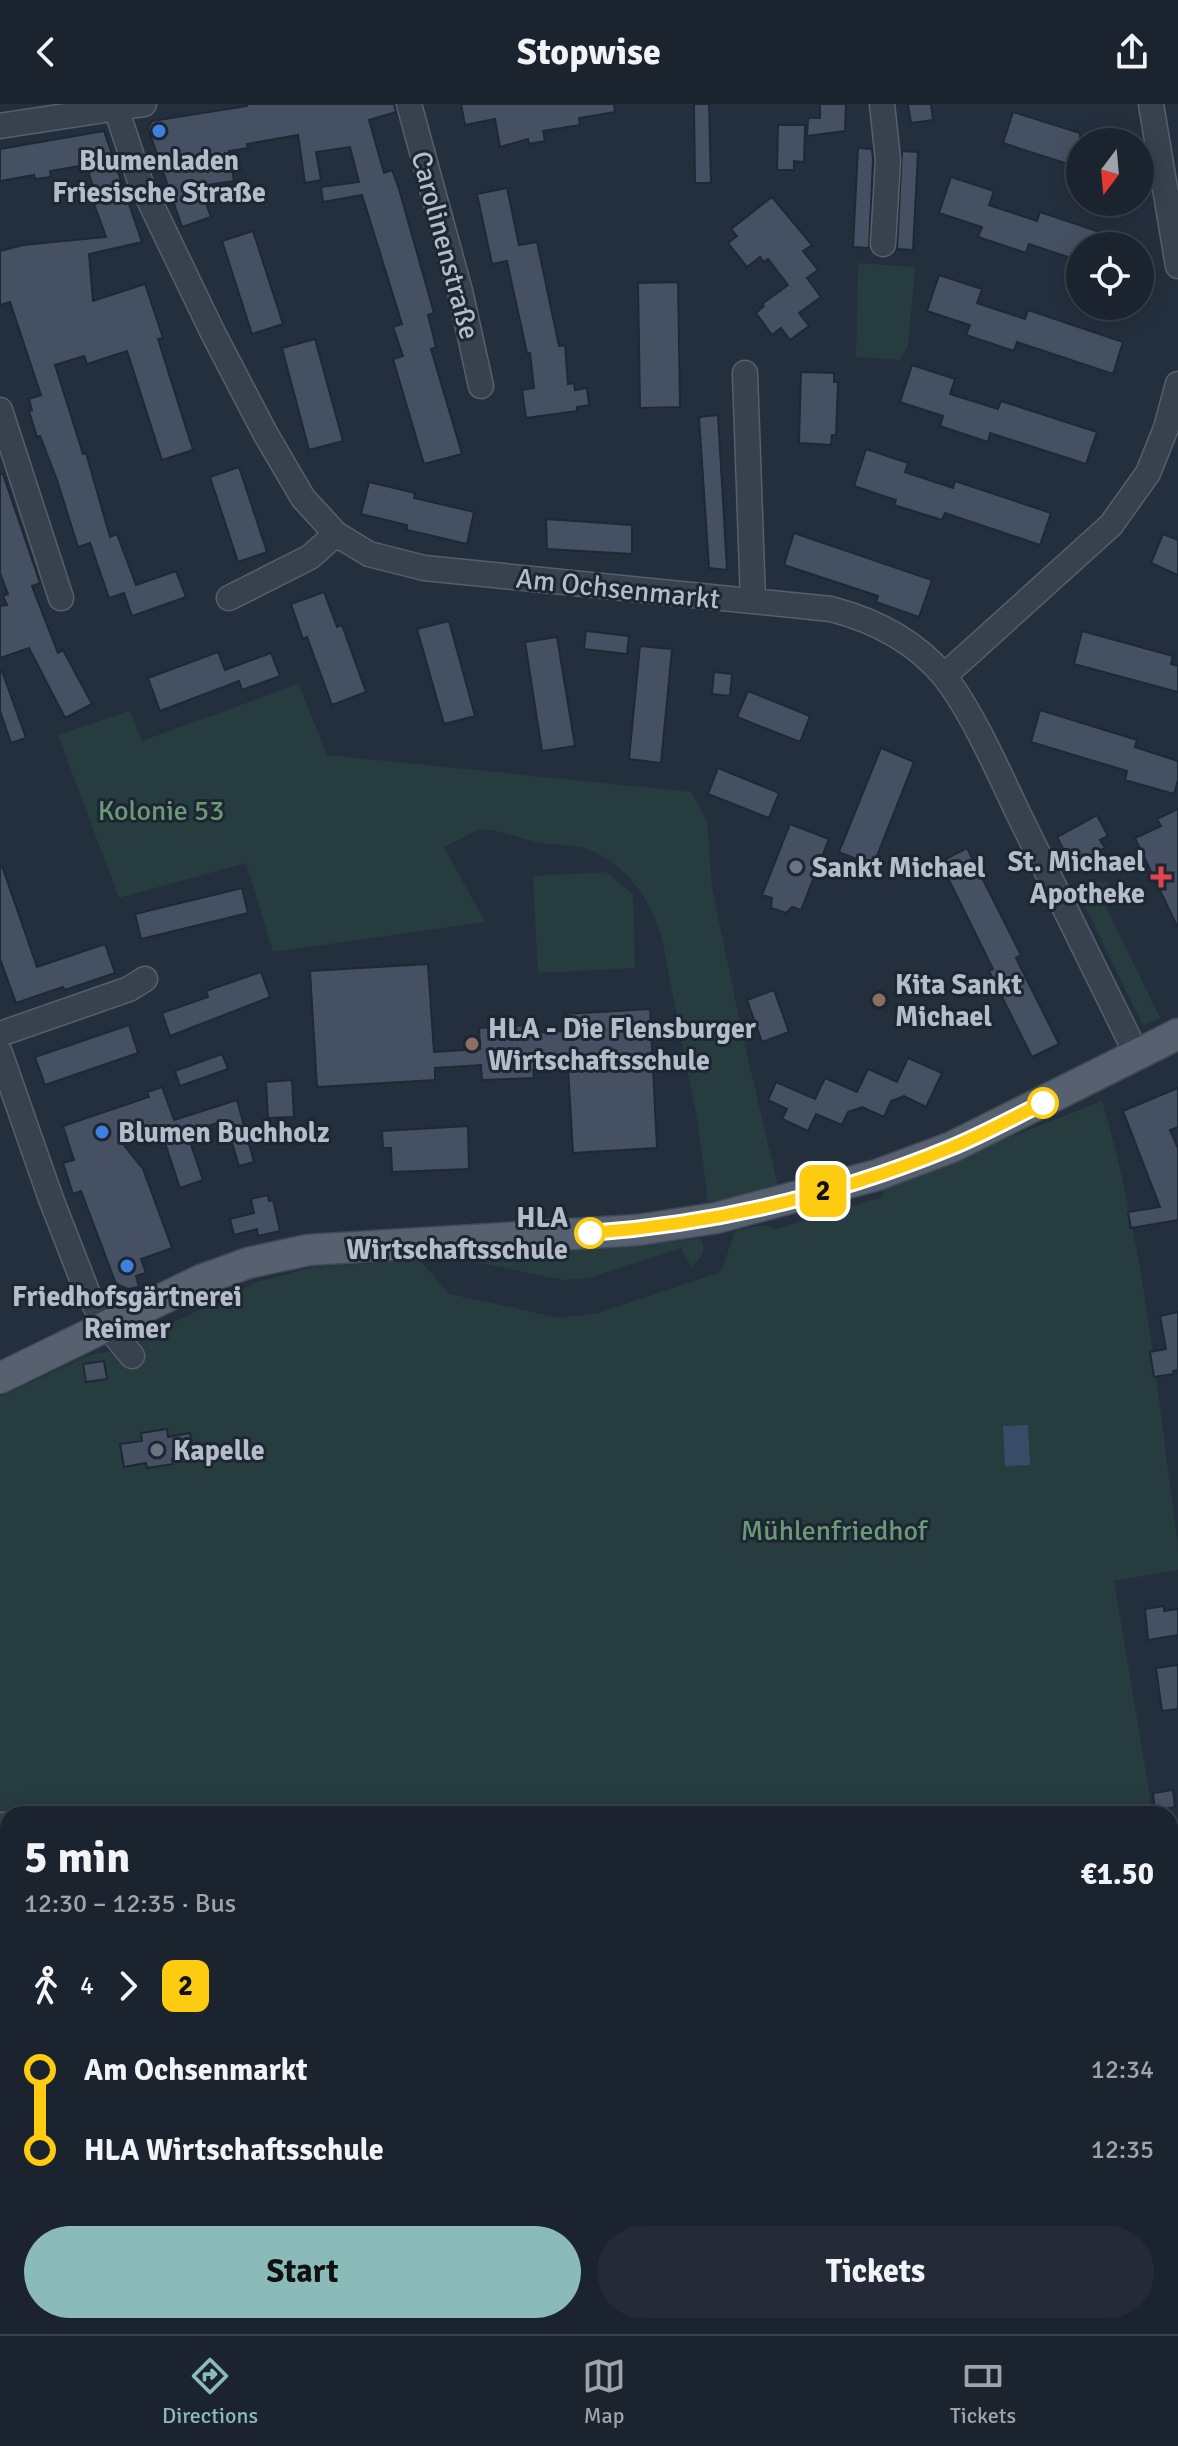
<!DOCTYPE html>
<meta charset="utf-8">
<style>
:root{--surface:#1b232e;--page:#242b36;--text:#f1f3f6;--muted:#a0a4aa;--line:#39404a;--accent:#8bbbb9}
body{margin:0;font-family:Signika,sans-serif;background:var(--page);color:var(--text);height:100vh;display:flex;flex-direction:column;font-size:30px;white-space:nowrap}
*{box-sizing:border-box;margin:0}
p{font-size:26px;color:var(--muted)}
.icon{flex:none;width:44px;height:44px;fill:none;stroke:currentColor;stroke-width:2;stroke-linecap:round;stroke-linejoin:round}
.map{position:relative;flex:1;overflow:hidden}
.drawer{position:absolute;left:0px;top:1702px;width:1178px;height:528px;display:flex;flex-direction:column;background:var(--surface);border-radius:24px 24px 0 0;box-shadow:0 4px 20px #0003,0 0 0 2px var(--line)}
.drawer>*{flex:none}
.badge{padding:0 16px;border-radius:12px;font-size:28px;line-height:52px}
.needle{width:52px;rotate:196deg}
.controls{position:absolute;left:1066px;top:24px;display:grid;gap:16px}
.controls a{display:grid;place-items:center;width:88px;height:88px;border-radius:50%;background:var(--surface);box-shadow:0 4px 20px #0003,0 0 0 2px var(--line);font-size:40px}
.map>.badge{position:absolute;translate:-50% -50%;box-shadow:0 0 0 4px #fff}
.legs{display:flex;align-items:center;gap:12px;height:88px;padding:0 24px;font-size:26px}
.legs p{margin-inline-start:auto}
.summary{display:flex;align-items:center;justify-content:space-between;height:136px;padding:0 24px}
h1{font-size:44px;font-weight:700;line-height:60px}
.primary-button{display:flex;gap:16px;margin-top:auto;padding:16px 24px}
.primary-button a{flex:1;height:92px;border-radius:48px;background:var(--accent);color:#111;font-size:32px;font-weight:700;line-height:92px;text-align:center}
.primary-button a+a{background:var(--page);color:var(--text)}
ul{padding:0 24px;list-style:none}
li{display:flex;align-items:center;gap:28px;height:80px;font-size:30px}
li i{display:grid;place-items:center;width:12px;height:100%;margin:0 10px;background:currentColor}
li i::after{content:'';width:20px;height:20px;margin:-10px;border:6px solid;border-radius:50%;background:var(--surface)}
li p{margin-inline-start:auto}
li:first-child i{background:linear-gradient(#0000 50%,currentColor 0)}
li:last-child i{background:linear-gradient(currentColor 50%,#0000 0)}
header{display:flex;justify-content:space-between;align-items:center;height:104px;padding:0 24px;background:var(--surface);font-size:36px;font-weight:700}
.tab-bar{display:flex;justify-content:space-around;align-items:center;height:112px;border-top:2px solid var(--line);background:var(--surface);font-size:22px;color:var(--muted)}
.tab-bar a{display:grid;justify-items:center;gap:4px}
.tab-bar .active{color:var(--accent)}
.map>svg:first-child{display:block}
.green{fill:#263c3f}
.water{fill:#394c67}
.building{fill:#455162;stroke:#1f2835;stroke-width:2}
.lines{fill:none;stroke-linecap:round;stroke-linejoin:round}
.minor-casing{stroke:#565f6c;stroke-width:27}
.major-casing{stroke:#414a57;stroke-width:33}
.minor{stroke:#38414e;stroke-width:24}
.major{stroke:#56606e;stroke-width:30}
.line-1-casing{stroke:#fff;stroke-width:18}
.line-1{stroke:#fdcc10;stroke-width:12}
.shop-dot{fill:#3f7fe0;stroke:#1d2633;stroke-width:3}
.worship-dot{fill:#6b7280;stroke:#1d2633;stroke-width:3}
.health-dot{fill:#e0444e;stroke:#1d2633;stroke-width:3}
.education-dot{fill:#8d6e63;stroke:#1d2633;stroke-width:3}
.stop-1-dot{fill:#fff;stroke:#fdcc10;stroke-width:4}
.labels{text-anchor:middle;stroke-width:6;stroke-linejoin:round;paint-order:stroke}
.poi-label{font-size:28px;font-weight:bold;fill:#b4bcc9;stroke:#1d2633;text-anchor:start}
.street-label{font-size:28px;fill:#b4bcc9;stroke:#1d2633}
.park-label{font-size:28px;fill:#6b9a76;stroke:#1d2633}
.stop-label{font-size:28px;font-weight:bold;fill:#b4bcc9;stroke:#1d2633;text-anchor:end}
</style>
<header><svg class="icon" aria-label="back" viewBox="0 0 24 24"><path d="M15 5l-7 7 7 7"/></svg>Stopwise<svg class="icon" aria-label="share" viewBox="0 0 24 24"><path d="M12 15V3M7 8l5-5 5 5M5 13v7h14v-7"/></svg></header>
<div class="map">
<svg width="1178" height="2230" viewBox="0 0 1178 2230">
<rect width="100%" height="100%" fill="#242f3e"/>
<path class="green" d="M858,159l57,4 -7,80 -8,13 -44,-3z
M299,580l28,71 364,37 16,29 5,66 30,146 37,158 -71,11 -9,-72 -37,-191c-12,-41 -38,-80 -82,-92 -14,-3 -29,-2 -43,-5 -11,-2 -45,-13 -53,-13 -12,2 -28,13 -40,18l41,75 -212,30 -27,-89 -127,35 -61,-163 72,-24 12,30z
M606,768l27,22 2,74 -97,5 -5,-97z
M1091,777l16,1 10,11 -14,8 57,117 -17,8 -66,-136z
M1102,997c43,144 55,295 76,444v25l-64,11 39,233h-1153v-417l89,-42 25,-4 143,-69 57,-15 106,-7 29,34 111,24 39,-5 122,-41 14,-41 28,-6 14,4 105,-32 3,-11z
M701,1135c6,14 0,19 -10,28l-10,-19 -92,30 -25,2 -109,-22z
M1170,1812l8,48v119h-8z"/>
<path class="water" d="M1028,1321l2,40 -25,1 -2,-40z"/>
<path class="building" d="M246,0h148l2,8 -27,8 15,53 8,-3 7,19 35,124 -6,2 8,32 -5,2 31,105 -38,10 -31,-105 10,-3 -10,-29 9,-3 -40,-129 -39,7 -2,-15 38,-5 -9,-35 -34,5 5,28 -16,3 -7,-48 -51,9 1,4 -19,3 5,30 -34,5 11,31 -29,10 -34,-99 4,-7 95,-15z
M461,0h153l1,8 -36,6 1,7 -37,6 2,10 -16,3 -1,-5 -28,8 -5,-28 -30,6z
M694,0h15l2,79h-16z
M820,0h26l-1,27 -38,5 1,-18h12z
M908,0h23l2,16 -22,3z
M1013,8l67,21v35l-77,-25z
M778,21h27l-1,37 -10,-1v9h-17z
M104,27l38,111 -53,12 4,47 52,-17 18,54 -5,1 35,111 -31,10 -35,-109 -40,13 -3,-8 -29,9 28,89 3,-1 24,84 7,-3 19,51 40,-14 10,26 -54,19 -8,-23 -15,5 -19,-55 -12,4 -21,-67 -17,-44 -3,1 -8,-26 3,-1 -3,-11 12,-4 -31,-93 -10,3v-54l23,-6 83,-8 -16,-44 5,-1 -9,-27 -36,6 1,6 -16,2 -1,-4 -34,6v-32z
M858,44l14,1 1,11 -4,88 -16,-1z
M902,47l16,1 -5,98 -16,-1z
M951,73l43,14 -5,14 48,16 3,-9 93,31 -1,3h-52v15l-51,-17 -3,9 -48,-16 4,-10 -43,-14z
M507,84l12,57 18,-3 22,104 6,-1 3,39 6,-1 1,7 12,-2 2,17 -12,2v4l-51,7 -4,-28 12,-2 -4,-35h-3l-20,-92 -15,3 -15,-70z
M772,93l40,48 -9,6 15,19 -11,8 14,19 -22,16 10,13 -19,14 -9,-12 -9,7 -16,-22 8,-7 -2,-2 26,-19 -20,-26 -4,3 -4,-5 -13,10 -19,-24 9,-7 -6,-7z
M253,127l30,93 -31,10 -30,-93z
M939,171l43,14 -5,14 48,16 3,-9 95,32 -10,32 -96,-32 -3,9 -48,-16 4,-10 -43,-14z
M678,178l2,125 -40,1 -2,-125z
M315,235l28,102 -34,9 -27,-102z
M912,261l43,14 -5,15 48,15 3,-8 96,31 -11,32 -96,-31 -2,9 -48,-16 3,-10 -43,-14z
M801,268l33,1v9h4l-2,53h-4l-1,10 -32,-2z
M718,311l9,155 -18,-2 -10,-151z
M866,345l42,14 -3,9 48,16 2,-7 96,32 -11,32 -95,-32 -3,7 -48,-15 2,-5 -42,-14z
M239,363l28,85 -29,10 -28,-85z
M0,370h3l37,109 -8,3 26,67 5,-3 29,54 -27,14 -36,-70 -29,10v-52l7,-1 -4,-9 5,-2 -8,-21z
M369,378l46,11 -1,5 60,14 -7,32 -60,-14v-5l-46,-11z
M546,415l86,6v29l-85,-5z
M794,429l138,47 -13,37 -43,-15 2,-6 -94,-31z
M1163,430l15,6v35l-27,-12z
M324,488l13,35 5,-2 24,67 -34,13 -25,-68 -4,2 -12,-35z
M449,517l26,95 -31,8 -27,-95z
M586,527l43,5 -2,18 -43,-5z
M1082,527l91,25 -2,8 7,2v26l-104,-28z
M557,533l18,109 -33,5 -17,-109z
M640,542l32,3 -11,114 -32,-4z
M218,548l7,18 46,-17 9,23 -38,14 -3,-9 -79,30 -12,-33z
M2,567l24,67 -15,5 -11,-32v-39z
M714,568l18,2 -2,22 -18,-2z
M748,587l62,25 -10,26 -63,-25z
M1040,606l97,30 -2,7 43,14v19l-4,14 -49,-14 2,-9 -96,-29z
M881,644l33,14 -41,104 -34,-14z
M718,664l61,25 -10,25 -61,-24z
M1178,705v119l-43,-90 26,-12 -4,-7z
M1097,711l11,21 -8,4 5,8 -15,8 4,6 -13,6 -11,-5 -13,-26z
M790,720l39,15 -28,71 -9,-3 -6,6 -15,-5 1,-10 -10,-3z
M967,744l54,107 -5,3 43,86 -27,13 -43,-86 4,-2 -53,-107z
M2,762l35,101 68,-23 10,29 -50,17 -2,-3 -47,16 -16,-44v-92z
M242,784l6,25 -107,26 -6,-25z
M428,860l6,88 46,-3 -1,-21 52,-3v8l34,-2 -1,-17 86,-5 7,139 -84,5 -5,-86 -35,3 1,8 -52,2 -1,-15 -46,3v12l-118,7 -7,-116z
M261,868l9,25 -100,39 -8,-23 46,-16 -2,-6z
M774,886l15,42 -27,10 -15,-42z
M129,921l9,28 -93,32 -10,-28z
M222,950l6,15 -48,17 -5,-15z
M908,954l34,15 -16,34 -22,-11 -13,5 -7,16 -22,-10 -14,5 -6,13 -26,-11 -8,17 -26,-12 5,-10 -19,-9 8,-18 39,17 10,-21 32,14 11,-23 29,13z
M292,976l2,37 -26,1 -2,-36z
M162,983l12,33 63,-20 17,62 -15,4 -9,-30 -5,2 -5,-16 -33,11 16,47 -23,8 -19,-57 -38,13 20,25 29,79 -31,11 5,14 -10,3 3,11 -11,2 -12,-5 -35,-93 -8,3 -10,-31 11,-3 -11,-34 86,-29 -2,-5z
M1178,984v39l-8,3 8,18v72l-47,8 -3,-16 32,-5 -37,-96z
M468,1022l1,43 -77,3 -1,-24h-8l-1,-17z
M268,1091l1,6 4,-1 7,31 -22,5 -1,-7 -23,6 -4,-16 24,-6 -3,-14z
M1178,1208v58l-5,1v3l-19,3 -4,-25 16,-3 -6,-33z
M104,1257l3,18 -21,3 -3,-18z
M167,1325l1,8 22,-4 4,22 -22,4 1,5 -26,4 -1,-5 -22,4 -4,-23 22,-3 -1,-8z
M1164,1502v5l14,-2v26l-30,5 -3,-31z
M1178,1561v44l-16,2 -6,-43z
M1173,1686l2,17 -20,4 -2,-18z"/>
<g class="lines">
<defs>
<path id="minor" d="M409,0l51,187 21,95
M882,0l6,56 -5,84
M1151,0l27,162
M116,4l24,73 72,150 53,102 38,65 33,36 33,20 55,14 407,41c42,11 84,32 113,67 28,35 55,97 75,139 39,80 79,160 118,240
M0,22l144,-22
M745,269l8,228
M0,306l61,188
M229,494l81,-41 26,-23
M944,572l167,-151 37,-52 18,-45 12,-44
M0,930l129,-45 16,-10
M0,949l51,146 37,95 20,33 24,29
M0,1721h8
M1170,1990h8
M0,2149l8,1
M525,2230l3,-8"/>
<path id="major" d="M0,1274l201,-98 47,-17 60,-13 330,-20 78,-12 161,-43 75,-28 226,-113"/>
</defs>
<use href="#minor" class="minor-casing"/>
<use href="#major" class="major-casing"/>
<use href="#minor" class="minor"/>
<use href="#major" class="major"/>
</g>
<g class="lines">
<defs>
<path id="line-1" d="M590,1129c123,-9 246,-38 360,-85 32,-13 62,-30 93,-45"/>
</defs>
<use href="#line-1" class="line-1-casing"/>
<use href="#line-1" class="line-1"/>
</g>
<g class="shop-dot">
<circle cx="159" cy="27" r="8"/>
<circle cx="102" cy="1028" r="8"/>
<circle cx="127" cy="1162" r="8"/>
</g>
<g class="worship-dot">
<circle cx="796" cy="763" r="8"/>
<circle cx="157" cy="1346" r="8"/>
</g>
<path class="health-dot" d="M1157 761h8v8h8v8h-8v8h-8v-8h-8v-8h8z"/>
<g class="education-dot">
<circle cx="879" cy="896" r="8"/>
<circle cx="472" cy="940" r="8"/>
</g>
<g class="stop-1-dot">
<circle cx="1043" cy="999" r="14"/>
<circle cx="590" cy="1129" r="14"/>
</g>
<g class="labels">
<g class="poi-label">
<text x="159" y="66" text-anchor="middle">Blumenladen<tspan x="159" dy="32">Friesische Straße</tspan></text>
<text x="1145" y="767" text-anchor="end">St. Michael<tspan x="1145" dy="32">Apotheke</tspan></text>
<text x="812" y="773">Sankt Michael</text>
<text x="895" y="890">Kita Sankt<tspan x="895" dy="32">Michael</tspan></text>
<text x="488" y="934">HLA - Die Flensburger<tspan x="488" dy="32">Wirtschaftsschule</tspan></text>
<text x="118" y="1038">Blumen Buchholz</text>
<text x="127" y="1202" text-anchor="middle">Friedhofsgärtnerei<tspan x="127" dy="32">Reimer</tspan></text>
<text x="173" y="1356">Kapelle</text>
</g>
<g class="street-label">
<text transform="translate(446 141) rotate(75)" y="10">Carolinenstraße</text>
<text transform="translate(618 484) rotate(6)" y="10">Am Ochsenmarkt</text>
</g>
<g class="park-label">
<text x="161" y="716">Kolonie 53</text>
<text x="834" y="1436">Mühlenfriedhof</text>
</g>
<g class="stop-label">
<text x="568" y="1123">HLA<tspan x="568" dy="32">Wirtschaftsschule</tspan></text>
</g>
</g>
</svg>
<div class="controls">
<a><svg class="needle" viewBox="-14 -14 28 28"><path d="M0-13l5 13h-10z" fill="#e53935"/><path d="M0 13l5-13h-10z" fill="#a0a4aa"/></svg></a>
<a><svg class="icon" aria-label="locate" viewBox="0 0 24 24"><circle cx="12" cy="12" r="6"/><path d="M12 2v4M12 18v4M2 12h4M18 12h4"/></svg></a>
</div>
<b class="badge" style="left:823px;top:1087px;background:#fdcc10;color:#111">2</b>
<section class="drawer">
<div class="summary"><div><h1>5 min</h1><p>12:30 – 12:35 · Bus</p></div><b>€1.50</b></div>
<div class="legs"><svg class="icon" aria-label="walk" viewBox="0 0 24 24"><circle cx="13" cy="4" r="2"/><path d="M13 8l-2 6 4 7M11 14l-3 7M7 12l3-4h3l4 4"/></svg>4<svg class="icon" aria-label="forward" viewBox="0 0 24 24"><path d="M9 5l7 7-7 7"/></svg><b class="badge" style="background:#fdcc10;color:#111">2</b></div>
<ul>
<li><i style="color:#fdcc10"></i><b>Am Ochsenmarkt</b><p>12:34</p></li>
<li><i style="color:#fdcc10"></i><b>HLA Wirtschaftsschule</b><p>12:35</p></li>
</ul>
<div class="primary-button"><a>Start</a><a>Tickets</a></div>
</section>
</div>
<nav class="tab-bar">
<a class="active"><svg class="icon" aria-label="directions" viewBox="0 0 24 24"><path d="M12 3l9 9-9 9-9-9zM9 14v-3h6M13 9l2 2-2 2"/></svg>Directions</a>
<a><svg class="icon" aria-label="map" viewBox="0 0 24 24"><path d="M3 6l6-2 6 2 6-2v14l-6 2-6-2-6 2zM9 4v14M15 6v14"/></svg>Map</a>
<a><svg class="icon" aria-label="tickets" viewBox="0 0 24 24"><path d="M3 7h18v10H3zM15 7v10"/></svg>Tickets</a>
</nav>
